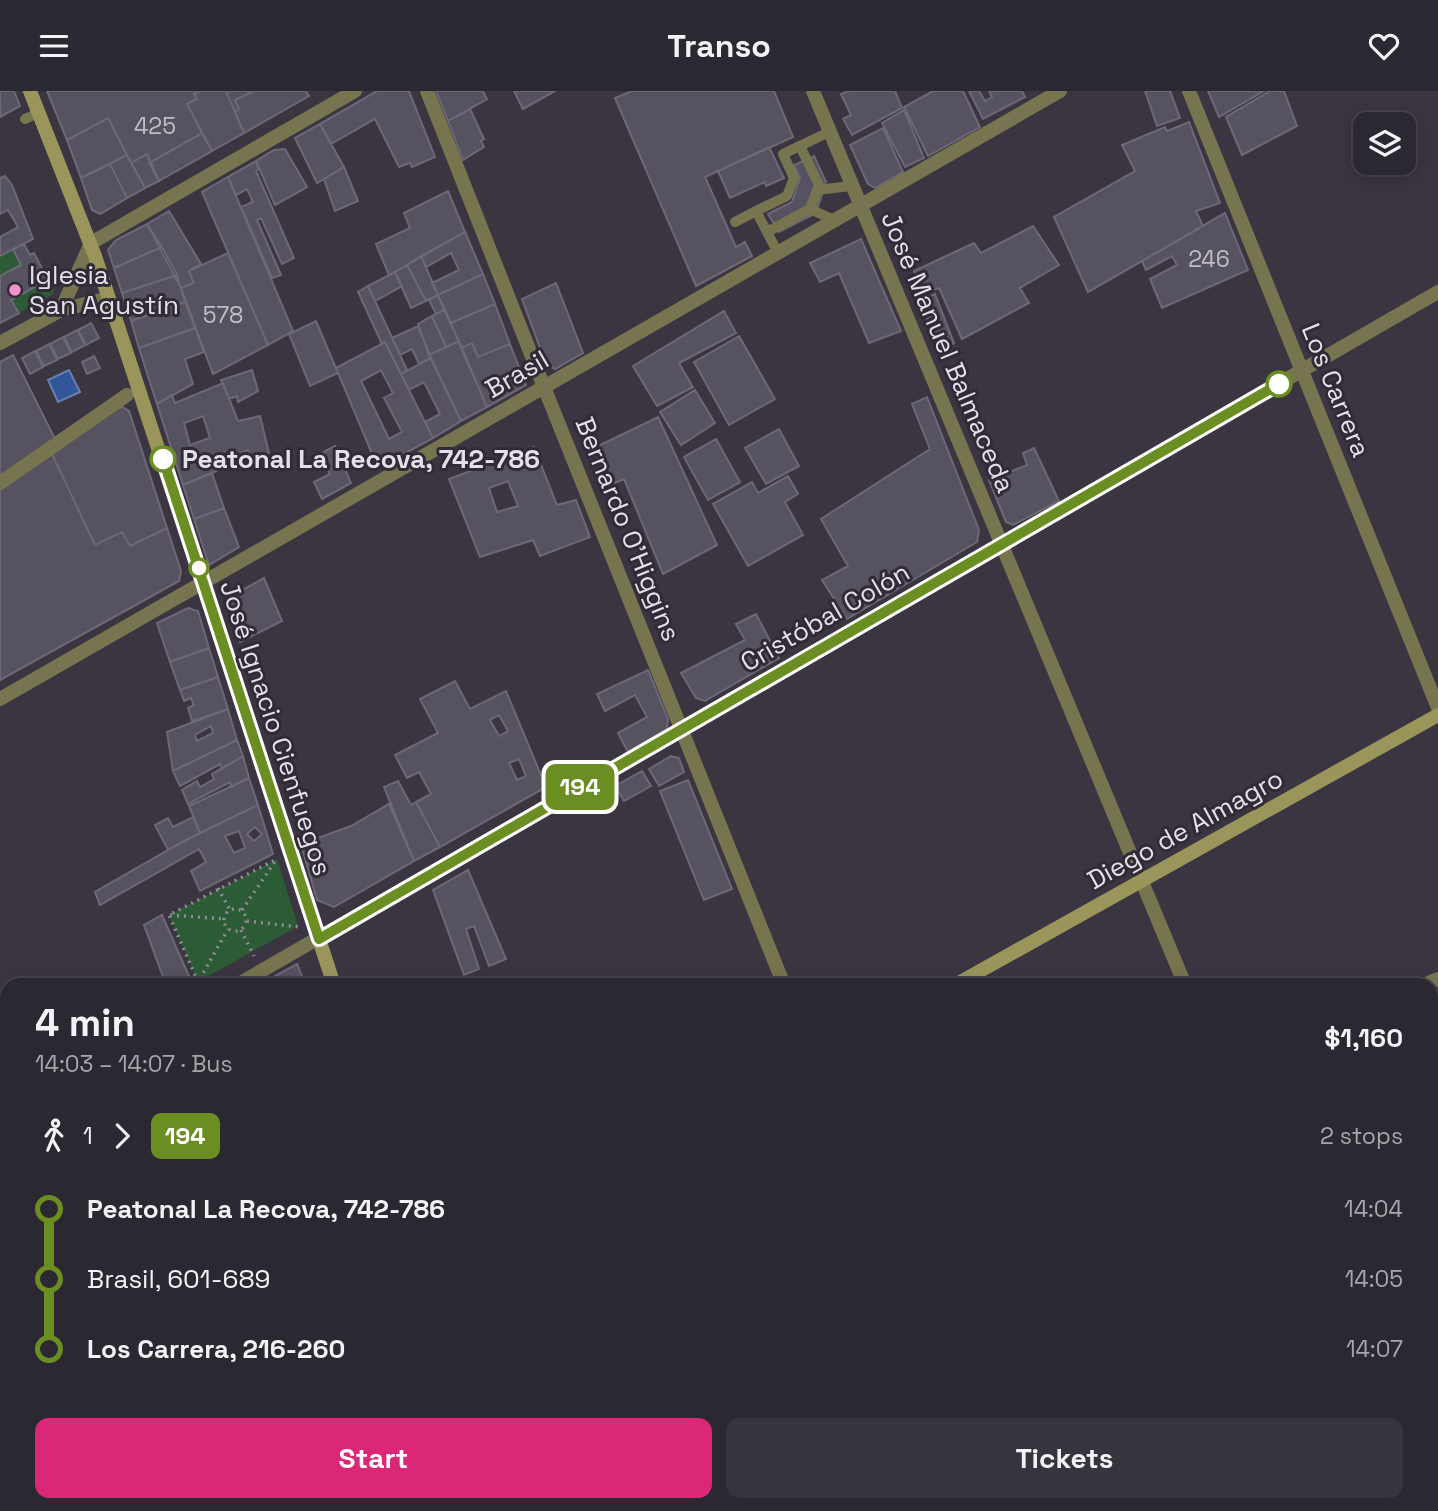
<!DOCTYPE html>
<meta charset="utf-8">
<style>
:root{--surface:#2c2831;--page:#38343d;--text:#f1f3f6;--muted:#a6a6ab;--line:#48444d;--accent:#db2777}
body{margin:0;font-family:"Space Grotesk",sans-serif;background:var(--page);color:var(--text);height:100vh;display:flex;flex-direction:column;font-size:26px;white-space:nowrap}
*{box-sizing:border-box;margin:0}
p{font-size:23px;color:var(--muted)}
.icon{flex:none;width:38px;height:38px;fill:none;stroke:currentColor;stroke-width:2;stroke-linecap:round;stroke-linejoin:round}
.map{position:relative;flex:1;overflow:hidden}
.side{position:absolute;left:0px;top:887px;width:1438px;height:534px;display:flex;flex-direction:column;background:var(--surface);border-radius:21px 21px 0 0;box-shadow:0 4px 18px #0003,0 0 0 2px var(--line)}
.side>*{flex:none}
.badge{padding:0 14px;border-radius:10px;font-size:24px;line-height:46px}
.tools{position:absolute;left:1353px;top:21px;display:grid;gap:14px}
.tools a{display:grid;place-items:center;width:63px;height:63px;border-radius:14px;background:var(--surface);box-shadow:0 4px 18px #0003,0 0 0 2px var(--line);font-size:35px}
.map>.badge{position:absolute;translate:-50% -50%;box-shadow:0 0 0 4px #fff}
.legs{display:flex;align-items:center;gap:10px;height:77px;padding:0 35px;font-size:23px}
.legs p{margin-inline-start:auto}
.headline{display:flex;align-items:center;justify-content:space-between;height:119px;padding:0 35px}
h1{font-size:38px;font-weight:700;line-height:52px}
.primary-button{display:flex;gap:14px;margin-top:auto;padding:14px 35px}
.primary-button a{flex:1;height:80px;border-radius:14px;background:var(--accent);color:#fff;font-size:28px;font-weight:700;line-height:80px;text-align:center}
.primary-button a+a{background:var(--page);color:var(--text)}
ul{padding:0 35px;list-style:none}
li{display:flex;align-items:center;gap:24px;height:70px;font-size:26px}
li i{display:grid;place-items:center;width:10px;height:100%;margin:0 9px;background:currentColor}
li i::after{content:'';width:18px;height:18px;margin:-9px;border:5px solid;border-radius:50%;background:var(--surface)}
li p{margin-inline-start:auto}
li:first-child i{background:linear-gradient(#0000 50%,currentColor 0)}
li:last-child i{background:linear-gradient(currentColor 50%,#0000 0)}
header{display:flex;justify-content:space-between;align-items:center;height:91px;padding:0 35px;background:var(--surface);font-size:32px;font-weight:700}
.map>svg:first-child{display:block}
.green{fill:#2c5c36}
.water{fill:#33569a;stroke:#687fb1;stroke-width:2}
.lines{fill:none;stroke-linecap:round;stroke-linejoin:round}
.river{stroke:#33569a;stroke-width:33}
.building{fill:#56525f;stroke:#6d6876;stroke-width:2;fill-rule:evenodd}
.path{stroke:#8f8a94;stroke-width:3.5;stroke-dasharray:2 5;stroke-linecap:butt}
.service{stroke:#777550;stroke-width:10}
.pedestrian{stroke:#777550;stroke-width:14}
.minor{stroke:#777550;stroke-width:14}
.tertiary{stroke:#777550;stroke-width:14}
.secondary{stroke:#9a965b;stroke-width:14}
.line-1-casing{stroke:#fff;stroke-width:16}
.line-1{stroke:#6b8e23;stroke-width:10}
.poi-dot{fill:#f790ce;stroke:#302b36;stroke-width:2.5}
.stop-1-dot{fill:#fff;stroke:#6b8e23;stroke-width:3.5}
.labels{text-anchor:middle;stroke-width:6;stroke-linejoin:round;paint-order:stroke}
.number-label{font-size:23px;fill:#c0bcc6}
.poi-label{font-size:26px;fill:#e4e0e8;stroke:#302b36;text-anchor:start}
.street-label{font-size:26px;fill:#e4e0e8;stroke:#302b36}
.stop-label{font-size:26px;font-weight:bold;fill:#e4e0e8;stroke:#302b36;text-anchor:start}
</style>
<header><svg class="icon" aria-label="menu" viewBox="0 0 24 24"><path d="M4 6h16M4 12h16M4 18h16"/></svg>Transo<svg class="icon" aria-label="heart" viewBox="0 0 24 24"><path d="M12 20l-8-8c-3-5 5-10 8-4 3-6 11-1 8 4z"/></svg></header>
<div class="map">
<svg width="1438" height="1420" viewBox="0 0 1438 1420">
<rect width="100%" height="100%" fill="#3a3541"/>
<path class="green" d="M13,158l8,16 -21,11v-20z
M48,189l6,11 -2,4 -33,18 -8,-13z
M277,768l21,67 -100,56 -29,-67z
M1432,989h6v431h-1299l15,-6h1278z"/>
<path class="water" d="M69,279l11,22 -22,10 -10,-22z"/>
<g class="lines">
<path class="river" d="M1432,1295h6
M1036,1420l13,-6"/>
</g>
<path class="building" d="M0,0h14l6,15 -20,11z
M47,0h153l-6,3 3,5 -10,5 15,29 -51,29 -4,-8 -16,9 -23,-45 -41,22z
M200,0h26l18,42 -32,18 -25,-47 10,-5 -3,-5z
M226,0h28l-19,9 4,9 -4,3z
M254,0h52l3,5 -65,37 -9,-21 4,-3 -4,-9z
M377,0h32l26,66 -23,10 -2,-4 -11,4 -24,-48 -44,25 -11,-20z
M436,0h47l4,8 -39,22z
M514,0h41l-32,18z
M632,0h142l19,46 -88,40 31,70 9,-5 7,14 -56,30 -81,-188z
M849,0h46l7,17 -50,27 -9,-16 8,-4 -10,-21z
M933,0h30l17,36 -52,29 -24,-49z
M969,0h10l6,10 7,-4 -3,-6h33l3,6 -42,22z
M1145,0h25l10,27 -23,8z
M1208,0h56l-45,26z
M1270,0h14l13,35 -55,29 -16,-38z
M470,18l14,30 -3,2 3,6 -21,13 -15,-39z
M904,19l20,48 -19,9 -23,-44z
M108,27l19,37 -46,23 -14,-38z
M1189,31l31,81 -24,8 7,15 -115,66 -34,-75 81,-46 -13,-26 43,-18 2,4z
M320,33l24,43 -27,16 -22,-45z
M883,37l20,44 -28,16 -7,-4 -18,-39z
M202,42l10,18 -53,30 -10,-18z
M769,56l15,31 -18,8 -1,-4 -35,16 -12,-27z
M285,58l22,38 -32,18 -19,-44 18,-11z
M147,63l12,27 -14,7 -14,-25z
M127,64l18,33 -18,10 -17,-34z
M814,65l12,26 -10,31 -37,19 -11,-18 24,-12 8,-24 -6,-13z
M256,70l3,8 -3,2 38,87 -12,6 -21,-46 -4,2 24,55 -9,3 -31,-71 12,-5 -6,-13 -11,6 -8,-18z
M110,73l17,34 -27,16 -8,-4 -11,-32z
M344,76l14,34 -23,10 -11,-32z
M5,85l7,9 21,54 -33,17v-19l18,-10 -10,-17 -8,4v-36z
M228,86l65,154 -25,14 -66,-153z
M448,100l17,41 -76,43 -13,-31 34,-16 -6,-15z
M169,120l32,53 -12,7 5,12 -13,5 -34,-64z
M1225,122l23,57 -86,38 -12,-29 27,-14 -5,-9 -26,14 -4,-9z
M147,133l15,23 -48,21 -6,-18 8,-10z
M1033,135l26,39 -39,23 9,15 -67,36 -23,-51 -18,6 -7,-23 60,-28 7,10z
M465,141l18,42 -45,21 -6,-12 27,-13 -8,-17 -25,14 -5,-11z
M861,148l40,92 -32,12 -30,-70 -19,9 -10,-19z
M24,153l6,11 4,-2 14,27 -37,20 8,13 -19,10v-47l21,-11 -8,-16z
M162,156l15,28 -55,18 -8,-25z
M228,162l40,92 -55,29 -32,-86 13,-5 -5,-12z
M421,165l17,39 -12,6 -19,-36z
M407,174l19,36 -15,7 -16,-36z
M395,181l7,14 -27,15 -7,-15z
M483,183l12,30 -44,19 -13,-28z
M177,184l8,27 -54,19 -9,-28z
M556,192l27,70 -28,16 -9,-5 -24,-65z
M368,195l39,84 -6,4 -16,-32 -3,2 -24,-52z
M935,203l19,49 -12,7 -23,-48z
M438,204l6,15 -8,4 -7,-14z
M185,211l10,26 -56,20 -8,-27z
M495,213l15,40 -32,13 -6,-14 -11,5 -10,-25z
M444,219l15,31 -13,6 -14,-31z
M724,220l12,22 -57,30 14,24 -36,19 -24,-40z
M432,225l14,31 -17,8 -11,-31z
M316,230l22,52 -28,13 -21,-52z
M91,232l8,15 -13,7 -8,-15z
M418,235l13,32 -12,6 -7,-15 -12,6 -8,-17z
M195,237l9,24 -19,7 8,25 -36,20 -18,-56z
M77,239l8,15 -13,7 -8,-15z
M739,245l36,63 -46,26 -35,-63z
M63,246l8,16 -13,6 -8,-15z
M459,250l28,66 -26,14 -32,-66z
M385,251l48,96 -55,30 -42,-100zM381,279l12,23 -9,5 18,34 -13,7 -28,-58z
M472,252l6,14 32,-13 16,41 -39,22 -26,-59z
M49,253l8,16 -13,6 -8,-15z
M35,260l8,16 -13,7 -8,-16z
M13,264l43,86 -56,37v-116z
M94,265l6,12 -13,6 -5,-12z
M431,267l30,63 -28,17 -8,-16 15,-8 -16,-32 -15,8 -8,-16z
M252,279l6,21 -20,11 -1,-6 -8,3 -8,-19z
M223,292l15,38 22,-5 9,37 -18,7 -3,-10 -24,10 2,7 -43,18 -26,-81 15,-9 3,8zM203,325l7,22 -20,7 -6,-22z
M695,299l20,33 -34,22 -21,-33z
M927,306l52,133 -2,12 -130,77 -25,-39 26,-14 -27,-47 109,-70 -18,-45z
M121,315l8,5 38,117 -37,18 -8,-14 -27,13 -43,-91z
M658,326l59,128 -54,29 -39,-95 -12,5 -16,-37z
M779,338l20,37 -33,18 -21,-36z
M716,348l24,43 -32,18 -24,-43z
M335,355l16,37 -29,16 -8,-17 16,-8 -10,-20z
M534,356l23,58 19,-5 14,37 -50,19 -7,-16 -53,17 -31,-78zM508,390l10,25 -21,6 -8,-24z
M1034,357l25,53 -46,24 -7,-3 -17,-42 38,-15 -4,-12z
M52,363l43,91 27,-13 8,14 37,-18 14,43 -2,10 -179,99v-191z
M212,382l12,35 -30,11 -11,-34z
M788,385l10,18 -13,8 18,33 -55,31 -35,-62 39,-22 6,11z
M224,417l15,39 -30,18 -15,-46z
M264,487l18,43 -42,21 -13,-39 3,-6z
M188,517l10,3 11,37 -39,14 -13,-39z
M756,523l23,44 -74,43 -9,-3 -15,-25 64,-33 -9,-16z
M209,557l9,29 -38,13 -10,-28z
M648,579l20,49 -1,10 -39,23 -10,-19 29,-16 -12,-22 -30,16 -8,-17z
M218,586l10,32 -36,12 -4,-13 6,-3 -3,-7 -7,3 -4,-11z
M455,590l15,28 36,-18 40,96 -106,60 -24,-45 15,-8 -12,-22 -12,6 -12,-23 43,-22 -18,-34zM499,624l9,16 -9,5 -9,-16zM519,668l7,17 -9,4 -8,-17z
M228,618l9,31 -64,31 -6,-39zM211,635l2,7 -16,8 -2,-6z
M237,649l6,16 -21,13 -2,-5 -40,22 -7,-15z
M243,665l6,22 -18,9 -1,-5 -42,22 -6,-14 15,-9 3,6 14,-8 -2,-5z
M671,665l8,2 5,14 -25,14 -10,-17z
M642,680l9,15 -27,15 -9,-15z
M249,687l9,27 -58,28 -11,-27z
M688,689l44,109 -28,11 -44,-109z
M398,690l13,24 5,-3 24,45 -26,14 -30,-74z
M389,713l25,57 -80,46 -17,-7 -16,-56 50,-18z
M258,714l15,49 -73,37 -9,-20 15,-9 -7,-13 -99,56 -5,-13 89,-51zM255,736l7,7 -8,7 -7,-7zM239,740l6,17 -11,5 -9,-17z
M193,726l7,16 -32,17 -13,-25 13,-7 5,9z
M468,779l38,89 -17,7 -15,-40 -8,3 13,40 -15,6 -31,-85z
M162,824l31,70h-27l-22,-60z
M297,873l7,17 6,-3 3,7h-54z
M7,1065v20l-7,2v-20z
M0,1138l7,29v58l-3,1 -4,-16z
M0,1320l7,30v20l-7,2z"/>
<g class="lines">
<path class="path" d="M218,797l12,22
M224 829a11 11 0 1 1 22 0a11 11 0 1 1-22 0Z
M242,819l34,-50
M170,824l54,4
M247,830l53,6
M241,839l13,26
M198,891l-29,-67 108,-56
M199,894l-1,-3 30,-53"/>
<path class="service" d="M25,28l13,-6
M817,99l34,-4
M810,118l22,10
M735,131l21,-11
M767,141l43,-23 9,-24 -19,-39
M777,160l-21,-40 31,-15 7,-18 -11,-24 46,-22"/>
<path class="pedestrian" d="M0,392l127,-88"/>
<path class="minor" d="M427,0l117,296
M813,0l372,894
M61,219l30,-67 264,-152
M0,252l61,-33 48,-12
M1424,894l14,-6
M0,1387l7,-4"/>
<path class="tertiary" d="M1189,0l249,617
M544,296l240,598
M0,608l1060,-608
M237,894l1201,-693
M0,1030l7,-4
M0,1269l7,32"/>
<path class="secondary" d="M30,0l65,165 239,729
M955,894l483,-270
M503,1414l2,6"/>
</g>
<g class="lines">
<defs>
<path id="line-1" d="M163,368l156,480 960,-555"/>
</defs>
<use href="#line-1" class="line-1-casing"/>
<use href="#line-1" class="line-1"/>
</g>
<circle class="poi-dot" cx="15" cy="199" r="7"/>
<g class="stop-1-dot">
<circle cx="1279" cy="293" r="12"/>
<circle cx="163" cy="368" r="12"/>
<circle cx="199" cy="477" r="9"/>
</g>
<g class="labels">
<g class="number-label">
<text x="155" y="43">425</text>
<text x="1209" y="176">246</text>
<text x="223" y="232">578</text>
</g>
<g class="poi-label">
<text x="29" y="193">Iglesia<tspan x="29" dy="30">San Agustín</tspan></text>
</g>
<g class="street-label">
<text transform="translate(948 261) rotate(67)" y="9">José Manuel Balmaceda</text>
<text transform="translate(517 283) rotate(-30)" y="9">Brasil</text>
<text transform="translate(1336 299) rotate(68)" y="9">Los Carrera</text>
<text transform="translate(628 438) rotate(68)" y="9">Bernardo O'Higgins</text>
<text transform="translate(825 526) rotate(-30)" y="9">Cristóbal Colón</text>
<text transform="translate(276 637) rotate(72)" y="9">José Ignacio Cienfuegos</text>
<text transform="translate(1185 738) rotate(-29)" y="9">Diego de Almagro</text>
</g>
<g class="stop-label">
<text x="182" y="377">Peatonal La Recova, 742-786</text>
</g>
</g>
</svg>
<div class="tools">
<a><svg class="icon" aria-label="layers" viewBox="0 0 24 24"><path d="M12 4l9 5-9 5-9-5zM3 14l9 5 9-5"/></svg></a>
</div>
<b class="badge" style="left:580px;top:696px;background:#6b8e23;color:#fff">194</b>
<section class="side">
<div class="headline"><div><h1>4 min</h1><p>14:03 – 14:07 · Bus</p></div><b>$1,160</b></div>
<div class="legs"><svg class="icon" aria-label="walk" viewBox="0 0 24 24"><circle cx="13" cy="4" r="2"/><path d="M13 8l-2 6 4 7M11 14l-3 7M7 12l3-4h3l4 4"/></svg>1<svg class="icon" aria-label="forward" viewBox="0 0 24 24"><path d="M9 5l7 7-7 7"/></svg><b class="badge" style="background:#6b8e23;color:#fff">194</b><p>2 stops</p></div>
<ul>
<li><i style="color:#6b8e23"></i><b>Peatonal La Recova, 742-786</b><p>14:04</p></li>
<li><i style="color:#6b8e23"></i><span>Brasil, 601-689</span><p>14:05</p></li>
<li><i style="color:#6b8e23"></i><b>Los Carrera, 216-260</b><p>14:07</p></li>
</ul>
<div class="primary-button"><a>Start</a><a>Tickets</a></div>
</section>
</div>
